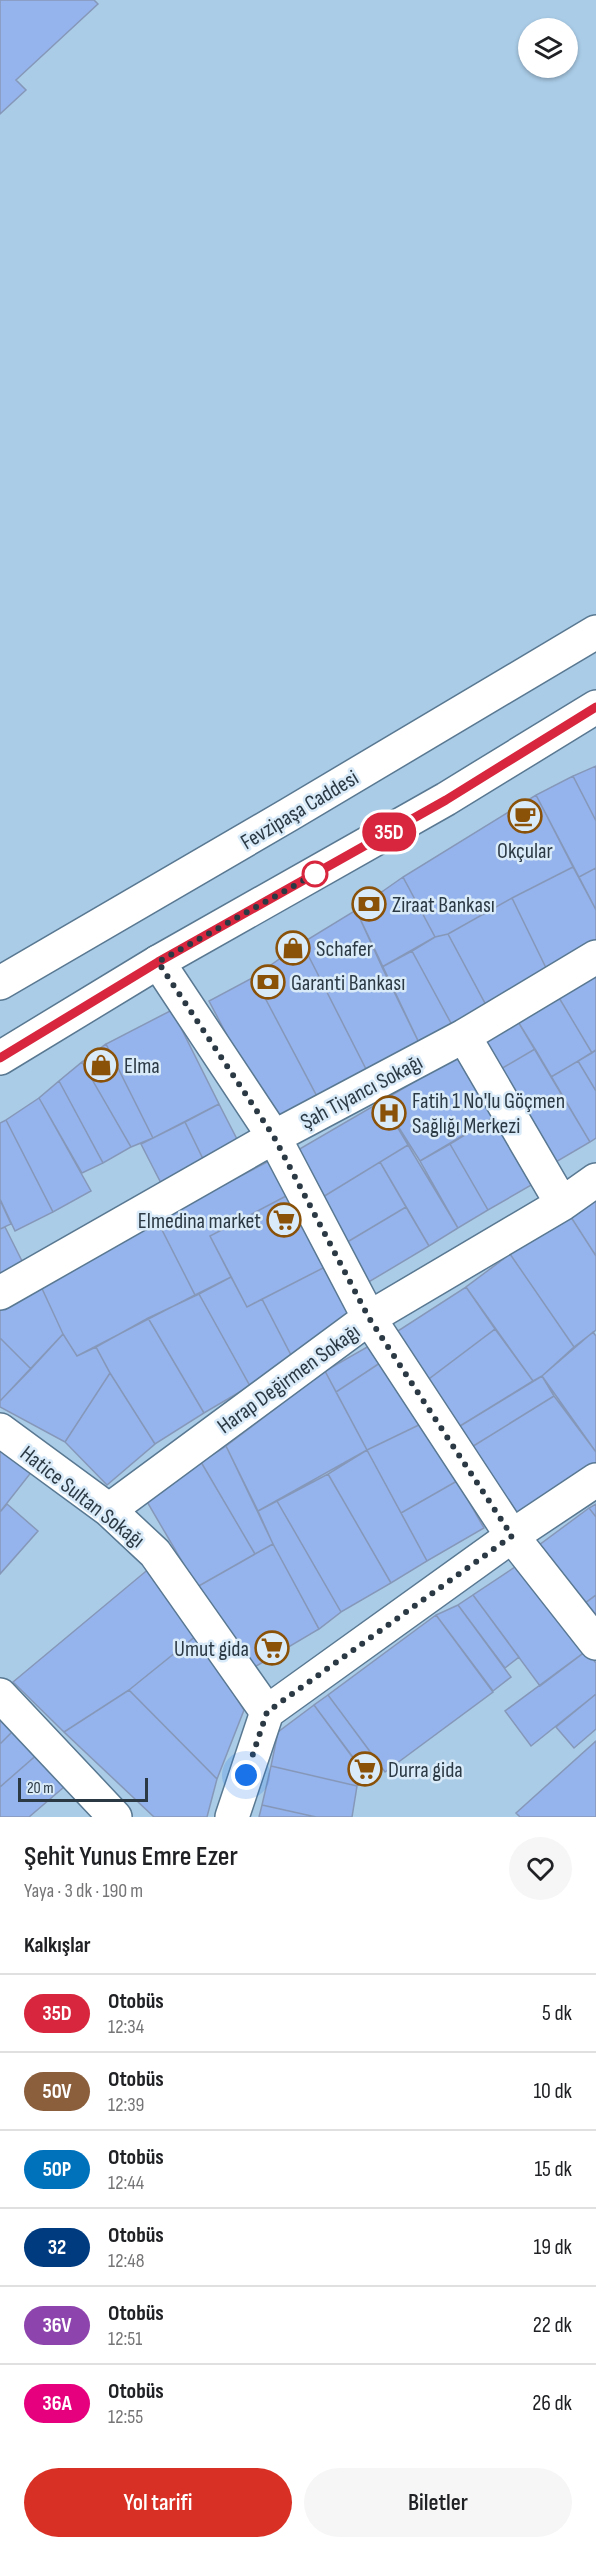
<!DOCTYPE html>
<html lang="tr">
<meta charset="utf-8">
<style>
:root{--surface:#fff;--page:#f6f6f6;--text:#202124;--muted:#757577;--line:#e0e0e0;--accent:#d93025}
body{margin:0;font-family:"Sofia Sans Condensed",sans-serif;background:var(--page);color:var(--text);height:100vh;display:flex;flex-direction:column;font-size:22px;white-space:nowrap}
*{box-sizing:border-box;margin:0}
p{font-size:20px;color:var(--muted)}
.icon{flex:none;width:33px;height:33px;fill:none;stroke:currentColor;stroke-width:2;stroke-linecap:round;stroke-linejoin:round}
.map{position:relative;height:1817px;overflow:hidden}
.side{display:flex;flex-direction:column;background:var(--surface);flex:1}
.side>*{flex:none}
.badge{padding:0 12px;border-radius:20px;font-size:21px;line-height:39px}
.buttons{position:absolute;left:518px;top:18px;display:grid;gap:12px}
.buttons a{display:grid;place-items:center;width:60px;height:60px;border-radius:50%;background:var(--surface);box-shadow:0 2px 4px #0004;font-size:30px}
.scale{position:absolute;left:18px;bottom:15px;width:130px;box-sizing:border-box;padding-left:6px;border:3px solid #2b3944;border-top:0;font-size:16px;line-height:21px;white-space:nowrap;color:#2b3944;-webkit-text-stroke:4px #d9eaf8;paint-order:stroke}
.you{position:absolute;width:30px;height:30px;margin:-15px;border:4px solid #fff;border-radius:50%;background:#1a73e8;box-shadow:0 0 0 9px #1a73e833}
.map>.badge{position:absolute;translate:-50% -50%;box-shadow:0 0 0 3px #fff}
h2{padding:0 24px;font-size:22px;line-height:54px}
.round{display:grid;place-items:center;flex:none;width:63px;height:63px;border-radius:32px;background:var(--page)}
.summary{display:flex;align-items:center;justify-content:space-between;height:102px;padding:0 24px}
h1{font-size:28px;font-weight:600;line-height:45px}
.primary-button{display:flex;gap:12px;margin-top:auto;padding:12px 24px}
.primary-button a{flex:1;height:69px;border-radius:36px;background:var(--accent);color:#fff;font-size:24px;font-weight:600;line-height:69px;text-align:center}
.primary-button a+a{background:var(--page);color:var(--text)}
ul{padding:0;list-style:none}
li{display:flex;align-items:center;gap:18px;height:78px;padding:0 24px;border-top:2px solid var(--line)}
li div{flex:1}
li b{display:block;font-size:22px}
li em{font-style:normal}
li .badge{min-width:66px;font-weight:700;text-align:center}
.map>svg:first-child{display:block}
.building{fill:#95b3ec;stroke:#8698b9;stroke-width:1.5}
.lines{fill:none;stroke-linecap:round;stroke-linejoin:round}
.minor-casing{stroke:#597891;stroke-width:36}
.tertiary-casing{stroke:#597891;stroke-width:36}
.primary-casing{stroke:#597891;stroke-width:36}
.minor{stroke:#fff;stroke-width:33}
.tertiary{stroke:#fff;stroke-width:33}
.primary{stroke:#fff;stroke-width:33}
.line-casing{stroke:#fff;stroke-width:14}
.line{stroke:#d7263d;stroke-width:9}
.walk{stroke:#2b3944;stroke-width:6;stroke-dasharray:0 10.8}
.stop-dot{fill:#fff;stroke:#d7263d;stroke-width:3}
.labels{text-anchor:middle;stroke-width:5;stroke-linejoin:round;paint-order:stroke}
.street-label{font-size:22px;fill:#2b3944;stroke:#d9eaf8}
.poi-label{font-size:22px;fill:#2b3944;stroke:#d9eaf8;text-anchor:start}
</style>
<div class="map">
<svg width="596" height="1817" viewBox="0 0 596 1817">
<rect width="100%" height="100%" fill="#aacce7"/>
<path class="building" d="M0,0h94l4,4 -82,76 10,10 -26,24z
M596,766v55l-23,-45z
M573,776l23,45v47l-17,9 -43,-82z
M536,795l37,72 -61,31 -64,36 -13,3 -32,-60z
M573,867l23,43v32l-48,30 -36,-74z
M596,868v42l-17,-33z
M403,877l32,60 -53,30 -26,-57z
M512,898l36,74 -61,35 -39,-73z
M356,910l65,137 -51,30 -68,-134z
M448,934l39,73 -35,18 -40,-74 23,-14z
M302,943l68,134 -49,27 -67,-127z
M412,951l40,74 -31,22 -39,-80z
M596,973v77l-4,3 -34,-57z
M254,977l67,127 -45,25 -67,-128z
M558,996l34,57 -41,24 -34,-57z
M172,1010l47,94 -66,34 -47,-94z
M517,1020l18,29 -41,24 -20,-30z
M106,1044l47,94 -22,9 -49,-85z
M535,1049l55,93 -41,24 -55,-93z
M596,1050v41l-18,-30z
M464,1052l37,61 -81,48 -38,-60z
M578,1061l18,30v47l-6,4 -39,-65z
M82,1062l49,85 -28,16 -44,-82z
M59,1081l44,82 -21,10 -43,-75z
M39,1098l52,93 -38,21 -47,-92z
M382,1101l26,44 -90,55 -27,-46z
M219,1104l22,43 -35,18 -21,-43z
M501,1113l39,67 -52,30 -38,-66z
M6,1120l47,92 -38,19 -15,-32v-76z
M185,1122l21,43 -43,22 -22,-43z
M450,1144l38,66 -30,18 -38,-67z
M408,1145l50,83 -29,18 -49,-84z
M269,1161l19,34 -78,41 21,41 -36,18 -38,-75z
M380,1162l26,45 -62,37 -26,-44z
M596,1194v62l-27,-42z
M288,1195l37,72 -78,40 -37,-71z
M0,1200l11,24 -11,5z
M406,1207l23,39 -62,37 -23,-39z
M569,1214l27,42v74l-22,17 -64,-93z
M157,1220l38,75 -118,61 -14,-22 -24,-52z
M5,1227l19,38 -24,13v-49z
M510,1254l64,93 -32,29 -9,5 -67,-94z
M325,1267l30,56 -63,34 -30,-58z
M231,1277l16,30 15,-8 30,58 -42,29 -51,-92z
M39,1282l24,52 -32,35 -31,-31v-35z
M466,1287l29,42 -78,59 -30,-50z
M199,1294l51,92 -46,27 -56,-95z
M148,1318l56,95 -49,31 -45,-71 -14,-26z
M495,1329l38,52 -86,53 -30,-46z
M593,1332l3,4v116l-54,-76z
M63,1334l14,22 19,-9 14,26 -45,69 -65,-35v-6z
M0,1338l31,31 -31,32z
M376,1342l10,17 -50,33 -11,-21z
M386,1359l37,64 -56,27 -31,-58z
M325,1371l42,79 -109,61 -32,-65z
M110,1373l45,71 -48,41 -42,-43z
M542,1376l12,20 -92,57 -15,-19z
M554,1396l42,56v19l-89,55 -45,-73z
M423,1423l34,58 -56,32 -34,-63z
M0,1446l33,24 -33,42z
M226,1446l47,98 -18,10 -54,-92z
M367,1450l60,111 -36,22 -63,-109z
M201,1462l54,92 -58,33 -51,-87z
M328,1474l63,109 -50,29 -64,-111z
M457,1481l27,47 -57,33 -26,-48z
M277,1501l64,111 -22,17 -46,-85 -15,-33z
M7,1504l31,27 -38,43v-62z
M596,1504v13l-7,-9z
M589,1508l7,9v78l-23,17 -42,-61z
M273,1544l46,85 -73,43 -49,-85z
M521,1563l65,88 -46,35 -67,-91z
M151,1567l46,68 -68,55 -65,42 -51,-50z
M473,1595l46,62 -14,11 -47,-63z
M596,1595v46l-23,-29z
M458,1605l53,72 -18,14 -57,-76z
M436,1615l57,77 -108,80 -57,-77z
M197,1635l47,75 -27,69 -88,-89z
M586,1651l10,12v31l-65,52 -26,-35z
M129,1690l88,89 -10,38h-53l-90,-85z
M596,1694v35l-22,19 -18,-21z
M328,1695l47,63 -14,10 -47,-63z
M314,1705l53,72 -10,9 -86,-20 7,-34z
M0,1714l15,15 -15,15z
M15,1729l25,23 -40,35v-43z
M596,1741v76h-76l-4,-4z
M40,1752l31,29 -42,36h-29v-30z
M271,1766l86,20 -5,31h-36l-54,-12z
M262,1805l54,12h-57z"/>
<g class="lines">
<defs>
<path id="minor" d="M158,962l116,175 95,181 143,218 84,107
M464,1036l98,168
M0,1293l274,-156 190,-101 132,-79
M0,1430l109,80 46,43 112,159
M109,1510l260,-192 193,-114 34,-24
M0,1695l115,122"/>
<path id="tertiary" d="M232,1817l35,-105 245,-176 84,-56"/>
<path id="primary" d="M0,983l290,-169 306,-182
M0,1058l158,-96 288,-163 150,-92"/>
</defs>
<use href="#minor" class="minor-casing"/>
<use href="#tertiary" class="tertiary-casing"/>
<use href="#primary" class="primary-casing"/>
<use href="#minor" class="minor"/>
<use href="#tertiary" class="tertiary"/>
<use href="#primary" class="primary"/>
</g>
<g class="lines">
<defs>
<path id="line" d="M0,1058l158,-96 288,-162 150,-93"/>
</defs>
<use href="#line" class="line-casing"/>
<use href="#line" class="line"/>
<path class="walk" d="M246,1775l21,-63 245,-176 -143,-218 -95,-181 -116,-175 157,-88"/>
</g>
<defs>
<symbol id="cafe-ring" viewBox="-11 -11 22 22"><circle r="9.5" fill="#d9eaf8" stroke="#8a5109" stroke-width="1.5"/><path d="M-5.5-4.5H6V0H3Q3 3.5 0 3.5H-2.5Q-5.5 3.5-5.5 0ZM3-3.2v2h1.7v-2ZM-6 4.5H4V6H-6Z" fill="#8a5109"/></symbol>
<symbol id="bank-ring" viewBox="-11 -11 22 22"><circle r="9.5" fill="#d9eaf8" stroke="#8a5109" stroke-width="1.5"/><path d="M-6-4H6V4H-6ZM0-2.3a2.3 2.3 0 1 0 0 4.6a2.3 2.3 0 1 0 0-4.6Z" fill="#8a5109"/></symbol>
<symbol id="shop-ring" viewBox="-11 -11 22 22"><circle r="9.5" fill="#d9eaf8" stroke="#8a5109" stroke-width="1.5"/><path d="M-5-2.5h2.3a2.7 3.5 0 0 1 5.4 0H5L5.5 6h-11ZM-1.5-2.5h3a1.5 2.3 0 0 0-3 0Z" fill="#8a5109"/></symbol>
<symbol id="hospital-ring" viewBox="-11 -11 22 22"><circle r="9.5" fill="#d9eaf8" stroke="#8a5109" stroke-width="1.5"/><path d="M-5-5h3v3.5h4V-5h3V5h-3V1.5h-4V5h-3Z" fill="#8a5109"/></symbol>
<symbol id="supermarket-ring" viewBox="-11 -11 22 22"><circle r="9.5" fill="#d9eaf8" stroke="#8a5109" stroke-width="1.5"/><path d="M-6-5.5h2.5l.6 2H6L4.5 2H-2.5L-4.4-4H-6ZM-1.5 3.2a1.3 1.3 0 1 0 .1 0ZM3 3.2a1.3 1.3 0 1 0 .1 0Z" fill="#8a5109"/></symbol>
</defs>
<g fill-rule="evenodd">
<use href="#cafe-ring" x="506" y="797" width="38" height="38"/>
<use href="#bank-ring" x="350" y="885" width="38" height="38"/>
<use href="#shop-ring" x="274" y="929" width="38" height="38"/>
<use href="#bank-ring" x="249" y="963" width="38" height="38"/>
<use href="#shop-ring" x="82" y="1046" width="38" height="38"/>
<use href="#hospital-ring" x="370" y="1094" width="38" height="38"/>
<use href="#supermarket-ring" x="265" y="1201" width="38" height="38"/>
<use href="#supermarket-ring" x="253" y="1629" width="38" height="38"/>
<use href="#supermarket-ring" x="346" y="1750" width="38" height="38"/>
</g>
<circle class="stop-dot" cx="315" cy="874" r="12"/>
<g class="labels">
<g class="street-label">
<text transform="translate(299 809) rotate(-31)" y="8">Fevzipaşa Caddesi</text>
<text transform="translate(361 1091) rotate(-28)" y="8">Şah Tiyancı Sokağı</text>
<text transform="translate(288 1378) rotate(-36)" y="8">Harap Değirmen Sokağı</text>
<text transform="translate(83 1496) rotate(38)" y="8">Hatice Sultan Sokağı</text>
</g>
<g class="poi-label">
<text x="525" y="858" text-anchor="middle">Okçular</text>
<text x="392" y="912">Ziraat Bankası</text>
<text x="316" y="956">Schafer</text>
<text x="291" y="990">Garanti Bankası</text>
<text x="124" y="1073">Elma</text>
<text x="412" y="1108">Fatih 1 No'lu Göçmen<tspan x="412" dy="25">Sağlığı Merkezi</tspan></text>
<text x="261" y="1228" text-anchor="end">Elmedina market</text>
<text x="249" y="1656" text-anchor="end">Umut gida</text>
<text x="388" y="1777">Durra gida</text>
</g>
</g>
</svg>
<div class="buttons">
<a><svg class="icon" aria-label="layers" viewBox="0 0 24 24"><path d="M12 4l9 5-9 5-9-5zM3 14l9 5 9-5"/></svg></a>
</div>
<div class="scale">20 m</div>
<div class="you" style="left:246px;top:1775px"></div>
<b class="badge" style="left:389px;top:832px;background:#d7263d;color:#fff">35D</b>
</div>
<section class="side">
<div class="summary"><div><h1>Şehit Yunus Emre Ezer</h1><p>Yaya · 3 dk · 190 m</p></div><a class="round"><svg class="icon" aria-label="heart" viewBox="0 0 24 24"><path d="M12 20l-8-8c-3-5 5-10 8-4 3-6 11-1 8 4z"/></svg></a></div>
<h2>Kalkışlar</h2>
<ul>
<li><span class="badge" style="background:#d7263d;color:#fff">35D</span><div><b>Otobüs</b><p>12:34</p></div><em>5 dk</em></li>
<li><span class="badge" style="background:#8b5e3c;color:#fff">50V</span><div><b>Otobüs</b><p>12:39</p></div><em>10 dk</em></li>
<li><span class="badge" style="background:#0072bc;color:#fff">50P</span><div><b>Otobüs</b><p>12:44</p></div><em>15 dk</em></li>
<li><span class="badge" style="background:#003b80;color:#fff">32</span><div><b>Otobüs</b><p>12:48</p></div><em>19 dk</em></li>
<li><span class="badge" style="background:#8e44ad;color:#fff">36V</span><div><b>Otobüs</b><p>12:51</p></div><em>22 dk</em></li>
<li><span class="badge" style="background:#e6007e;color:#fff">36A</span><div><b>Otobüs</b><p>12:55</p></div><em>26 dk</em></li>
</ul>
<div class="primary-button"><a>Yol tarifi</a><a>Biletler</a></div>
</section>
